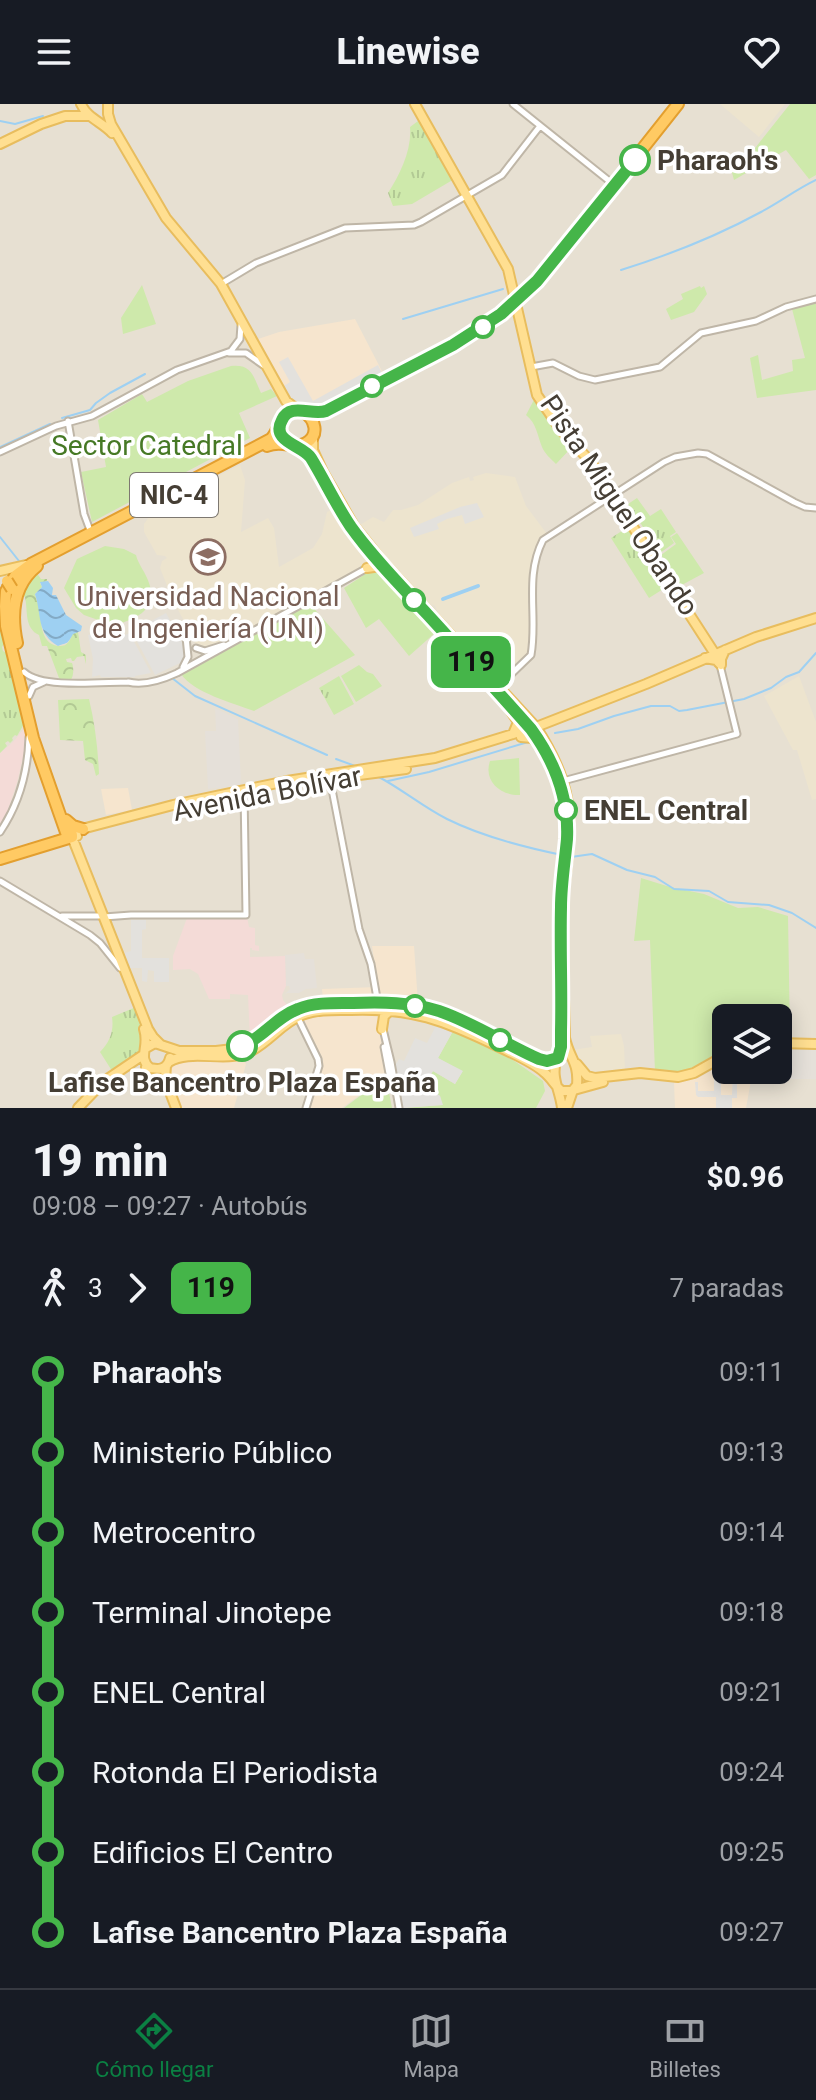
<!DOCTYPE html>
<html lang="es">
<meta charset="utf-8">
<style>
:root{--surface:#171b24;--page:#20242c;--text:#f1f3f6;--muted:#9ea1a6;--line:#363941;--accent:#0b8043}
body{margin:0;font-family:Roboto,sans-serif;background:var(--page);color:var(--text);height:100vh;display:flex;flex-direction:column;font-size:30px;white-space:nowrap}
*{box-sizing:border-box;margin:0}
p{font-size:26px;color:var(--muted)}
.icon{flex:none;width:44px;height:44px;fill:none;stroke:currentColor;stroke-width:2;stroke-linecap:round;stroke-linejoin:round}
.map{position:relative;height:1004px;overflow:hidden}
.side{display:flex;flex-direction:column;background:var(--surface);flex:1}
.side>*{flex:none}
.badge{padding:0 16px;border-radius:12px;font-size:28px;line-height:52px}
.buttons{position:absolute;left:712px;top:900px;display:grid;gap:16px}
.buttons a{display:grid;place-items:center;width:80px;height:80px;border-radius:12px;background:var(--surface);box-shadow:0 4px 20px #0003;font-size:40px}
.map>.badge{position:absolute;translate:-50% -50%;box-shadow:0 0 0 4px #fff}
.legs{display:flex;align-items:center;gap:12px;height:88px;padding:0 32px;font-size:26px}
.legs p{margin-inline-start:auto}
.headline{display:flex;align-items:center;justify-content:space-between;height:136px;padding:0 32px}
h1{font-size:44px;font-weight:800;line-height:60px}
ul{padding:0 32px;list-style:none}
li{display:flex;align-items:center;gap:28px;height:80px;font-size:30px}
li i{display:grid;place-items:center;width:12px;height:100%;margin:0 10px;background:currentColor}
li i::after{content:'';width:20px;height:20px;margin:-10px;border:6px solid;border-radius:50%;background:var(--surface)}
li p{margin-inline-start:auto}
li:first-child i{background:linear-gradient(#0000 50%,currentColor 0)}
li:last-child i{background:linear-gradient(currentColor 50%,#0000 0)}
header{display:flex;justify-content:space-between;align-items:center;height:104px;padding:0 32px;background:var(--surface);font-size:36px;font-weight:800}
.dock{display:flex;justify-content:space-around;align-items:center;height:112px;border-top:2px solid var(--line);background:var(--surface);font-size:22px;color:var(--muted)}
.dock a{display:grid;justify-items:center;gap:4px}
.dock .current{color:var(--accent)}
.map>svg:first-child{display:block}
.residential{fill:#e7e0d2;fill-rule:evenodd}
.commercial{fill:#f6e5ce}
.industrial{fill:#e5e0d9}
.education{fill:#ede4ce}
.medical{fill:#f4dbd7}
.green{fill:#cee9ab}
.forest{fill:url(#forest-crowns)}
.park{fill:url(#park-tufts)}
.parking{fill:#e3e1dd}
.water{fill:url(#water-waves)}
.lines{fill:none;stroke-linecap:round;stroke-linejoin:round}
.stream{stroke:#9ed0f2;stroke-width:2}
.canal{stroke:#9ed0f2;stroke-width:4}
.minor-casing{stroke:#bfb6a7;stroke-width:9}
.major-casing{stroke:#e8bd5e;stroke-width:12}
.highway-casing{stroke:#e39f2f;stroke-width:14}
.minor{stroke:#fff;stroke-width:5}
.major{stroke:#ffdf91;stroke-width:8}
.highway{stroke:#ffca63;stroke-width:10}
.highway-bridge-casing{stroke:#e39f2f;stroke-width:14;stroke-linecap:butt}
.highway-bridge{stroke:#ffca63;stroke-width:10}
.line-1-casing{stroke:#fff;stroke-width:18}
.line-1{stroke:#45b549;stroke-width:12}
.stop-1-dot{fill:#fff;stroke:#45b549;stroke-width:4}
.labels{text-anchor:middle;stroke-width:7;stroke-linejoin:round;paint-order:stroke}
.shield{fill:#fff;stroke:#7d7871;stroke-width:2}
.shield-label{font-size:26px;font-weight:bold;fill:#453e34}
.stop-label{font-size:28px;font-weight:bold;fill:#453e34;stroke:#fff;text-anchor:start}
.park-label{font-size:28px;fill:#467925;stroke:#fff}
.street-label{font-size:28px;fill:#453e34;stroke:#fff}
.education-label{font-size:28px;fill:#785e54;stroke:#fff}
</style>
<header><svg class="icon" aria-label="menu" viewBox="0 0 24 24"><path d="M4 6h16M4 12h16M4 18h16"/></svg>Linewise<svg class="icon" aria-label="heart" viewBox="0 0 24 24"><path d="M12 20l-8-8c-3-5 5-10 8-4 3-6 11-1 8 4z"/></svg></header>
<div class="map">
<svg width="816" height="1004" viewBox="0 0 816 1004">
<defs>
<pattern id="forest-crowns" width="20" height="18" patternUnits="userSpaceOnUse" patternTransform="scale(2)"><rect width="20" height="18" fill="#cee9ab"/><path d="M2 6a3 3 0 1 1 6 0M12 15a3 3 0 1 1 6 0" fill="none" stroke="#b2c994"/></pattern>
<pattern id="park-tufts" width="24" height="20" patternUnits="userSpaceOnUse" patternTransform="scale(2)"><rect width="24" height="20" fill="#cee9ab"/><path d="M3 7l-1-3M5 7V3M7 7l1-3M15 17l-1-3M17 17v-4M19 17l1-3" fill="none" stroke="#b2c994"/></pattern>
<pattern id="water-waves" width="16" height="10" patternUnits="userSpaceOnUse" patternTransform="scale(2)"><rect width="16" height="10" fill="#9ed0f2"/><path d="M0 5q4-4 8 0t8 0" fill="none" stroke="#83aac5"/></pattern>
</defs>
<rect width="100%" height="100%" fill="#f3eee4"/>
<path class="residential" d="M0,0h816v1004h-816zM726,914h52v52h-52z"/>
<path class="commercial" d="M355,215l29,56 -68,34 -25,-9 -33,-61 21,-7z
M128,684l4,22 -26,5 -5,-26z
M372,842h42l4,57 -36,-4h-59l-1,-10 56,-2z
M377,908l9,64 -44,32h-33l14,-49 -21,-41 18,-4z
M242,954l4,6 -12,44h-55l-11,-33 2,-9 10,-5z
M726,958v8h27l-7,38h-71l-1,-25 24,-5z"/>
<path class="industrial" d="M215,604l23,11 3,63 -2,4 -31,3 -3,-58h11z
M304,849l1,6h9l3,29 -11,1 -7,4h-12l-3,2 6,-6 -1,-3h-3l-1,-31z
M778,942h38v33h-57l-7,-2 1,-7h25z"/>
<path class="education" d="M720,0h65l-26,33z
M240,361l5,15 -4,52 27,-14 6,10 5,39 34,-19 9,-14 5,-22 4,-2 5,1 36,50 -3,3 -145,78 -20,8 -7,-4 -25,-48 -12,-30 2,-7 5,-3 -2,-2 -8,-1 -13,-23v-8l13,-18z
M486,369l29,4 11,29 21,28 -5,3 -4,10 -7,34 -2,71 -19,19 -8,3 -16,-23 -25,-9 -18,-19 -8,-17 -12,-6 -35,-38 1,-2 -4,-4h-3l-24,-30 15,-9 11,5 9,-12h8l17,-5 34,-22 17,-6 1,4 4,-1 -1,-3z
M799,572l17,46v77l-4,1 -15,-50h-4l-29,-54z
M621,930l3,12 1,25 -13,-1 -8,7 -14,-4 -18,-23 20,-3 -2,-11z"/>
<path class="medical" d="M27,621l-1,20 -9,38 -10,30 -7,12v-72l13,-11z
M247,813l2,10 6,1v17l4,1v5l-7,-1v-2h-2v9l35,-1 1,30 -4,9 1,5 7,9 -40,31 -2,-45 -18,-1v5h-21l-11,-25 -8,-5 -17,1v-14l14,-38z"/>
<path class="green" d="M790,0h26v71l-7,4 -23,-29 -52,30 -5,-18 19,-5z
M142,181l14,39 -33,10 -2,-16z
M700,182l1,2 3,-2 3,8 -13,18 -23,8 -5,-11 17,-10 -2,-5z
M816,199v87l-59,8 -7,-40 8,-3 4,25 31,-9 -1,-11 13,-2 -13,-49z
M231,262c21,-2 22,10 30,27l10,-4 6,7 -38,17 11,25 -158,84 -11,-50 25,-5 -8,-47 44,-26 5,8 41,-21z
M536,292l37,50 -17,18c-6,-6 -11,-10 -14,-17 -5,-12 -5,-23 -16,-32z
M677,429l27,40 -24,13 -19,-31 15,-11 -5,-7z
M105,442l19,3 12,6c2,9 10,18 13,28 11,31 -22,39 -43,44l-5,-6 -17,-6 -8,-7 -12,-20 13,-29z
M376,463h3l57,65 -27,24 -30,-37 -13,9 -22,-40z
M310,500l45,51 -101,56c-21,-8 -60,-18 -73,-37z
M359,561l8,7 6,2 9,12 -26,16 -15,-26z
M519,654l1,37c-19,1 -37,-14 -30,-34z
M641,774l29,9 34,7 34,14 20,-1 30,9 2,119h-12v-17h-52v31l-44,24 -27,-1 -5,-132 -16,1z
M453,927l57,27 33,23 2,10 -9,17h-132l38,-3 -2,-9 -16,-11 9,-14 22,13 7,-12 -24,-14z
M386,973l6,31h-48l41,-31z"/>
<path class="forest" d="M34,465l7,10h6v2l-7,2 2,4 -7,7c1,5 3,9 4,13 3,13 0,36 19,39 9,1 12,-5 14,-12l6,-2 3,20 5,3v9l-2,-8 -7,1 -3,4h-2l-1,-3 -5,1 1,3 5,1c2,5 2,15 -3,19h-11l1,-4 -12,-32h-5l-3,-11c-15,-7 -11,-24 -14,-38l-3,-2z
M89,595c6,25 9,50 10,75l-3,2 -3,-12 -8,-4 -2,-19 -23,-1 -2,-40z"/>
<path class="park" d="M422,14l34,60 -44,26 -19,2 -5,-13c12,-19 24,-43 22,-66z
M637,394l13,18 11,-7 15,23 -6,4 4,7 -14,10 -32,-49z
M631,421l37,61 -19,12 -38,-60z
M0,511l6,26 -4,6 1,4 4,2 3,5 14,66 -7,12 -2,-1 -3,3 1,2 -3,3 -2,-2 -3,2 2,3 -7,7z
M339,572l15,28 -20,11 -15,-27z
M136,903l8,20 2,21 -32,26 -14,-22c10,-10 14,-21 12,-35z"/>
<path class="parking" d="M288,253l25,44 65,-36 6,12 -61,31 -7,2 -23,-8 -9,-16 6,-4 -11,-20z
M477,399l7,14 -19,7 -3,-9 -15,4 -10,5 2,5 -25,8 -4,-9 50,-21z
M166,509l16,29 3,15 -5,6 -25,12 -22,-41 -2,2 20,37 -16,3v1h-34l-1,-2 -8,2 1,-18 -5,-24 10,-3 15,7h5z
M131,816h15v9l-4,1v28h27v24h-15v-11l-6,-1 -1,12 -5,-1v-13h-14l-5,-12 2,-3 6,-2z
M437,920l16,7 -15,27 25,13 -8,13 -22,-13 -8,14 15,11 3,9 -42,3 -7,-41 5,-8 5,2 11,-23 12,5z
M733,970h16l1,3 -2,2 -11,1v18h-5v10h-16v-11h-18l-2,-2 -1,-13h3v9h16v-16h7v20h11z"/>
<path class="water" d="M48,477l5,7 -1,7h4l10,20 16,11 -1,5 -8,3c-6,11 -5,8 -15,12 -22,-13 -16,-31 -23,-52l7,-7 -2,-5z"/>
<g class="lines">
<path class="stream" d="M0,17l15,3 28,-8
M621,166c48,-15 96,-34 140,-58 19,-10 36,-23 55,-32
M403,215l100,-30
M62,314l28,-8 6,-7 14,-10 35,-19
M0,343l50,-23
M0,433l19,24
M172,574l23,18 132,59
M555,629l23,-4 36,-13 37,-10h19l9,5 8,-1 57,-11 27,-11 15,-11 13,-5 17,-19
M336,655l22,8
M377,672c25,13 46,31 70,43 36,18 76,28 115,36
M388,677l41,-9 99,-30
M571,753l21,-3 35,16 28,7 19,12 35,2 19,11 41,3 23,8 24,15"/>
<path class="canal" d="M443,495l35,-13"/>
<defs>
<path id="minor" d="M513,0l105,84
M221,180l35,-21 89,-35 69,-3 7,-3 81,-47 38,-49
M229,249h17l17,12
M531,263l22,-4 26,13 16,4 65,-13 41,-34 55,-12 30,-14 30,-8
M68,317l16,93 7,19
M0,348l56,-26 36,-10 85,-46 54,-19 9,-12 1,-14
M196,544l9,3 19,-6
M183,563l5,-10 -2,-20
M24,568c18,17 78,10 104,10
M128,578c17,4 34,-2 49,-9l192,-106
M497,584l34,-33c7,-38 -7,-78 12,-115l121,-78 11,-5 23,-4 9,1 87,48 11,5 11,1
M29,592l4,-9 11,-5
M330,675l29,150 12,35 7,40
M563,677l174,-47 -17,-69
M0,728c19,-28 28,-61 29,-95
M0,777l90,54 10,8 20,25
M62,812h37
M104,813l27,-2h115l-2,-124
M297,912l21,43 1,7 -13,42
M383,925l8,33 8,46
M384,943l7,37"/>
<path id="major" d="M81,0c6,14 21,18 31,29
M108,0v10l3,10 55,94 55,66 65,117 12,9
M415,0l93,165 29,126 24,35 30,32 124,192
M0,40l41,-20 24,-8h24
M367,464l13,-2 8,6
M0,467l26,-6
M705,554l11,2 5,5v-6l4,-9
M502,593l16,25 -5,12
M521,633l11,1 12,10
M320,676l86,-11
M78,726l95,-25 114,-24 148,-23 101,-31 110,-43 110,-47 60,-19
M77,732l-5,1 76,192 5,8 7,7
M144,925c6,18 -7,28 6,39
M382,925l2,-13 7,-6
M778,939l38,1
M146,944l9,-5 24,8h37l17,-2 20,-8 28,-23 19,-10 21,-4 65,-1 29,3 24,5 102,49 6,1 15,-4
M557,954c-7,19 3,32 5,50
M558,954l3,-23
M169,958c20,-13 54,0 78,-9 21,-9 34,-30 55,-38 15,-6 33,-5 49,-5 62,-2 92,10 146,36 16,8 35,15 48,27 7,6 10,13 17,18h10l5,-6c2,-23 -8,-27 -12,-47 -1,-45 -3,-90 -2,-135 1,-20 5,-40 6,-61 4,-44 -9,-78 -33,-115l-154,-166 -28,-35 -31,-54 -10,-22v-13
M577,960l10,12 8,2 45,-5 38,4 16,-4 32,-18
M166,962l-1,13 11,29
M146,963c11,3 21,4 24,-9
M574,986l29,-8
M78,1004l25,-26 40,-27
M567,1004l6,-18"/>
<path id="highway" d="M267,342c15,-7 27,4 39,-3 14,-8 9,-24 -2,-31
M17,539c-6,-28 -4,-58 20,-77
M66,716l7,6 10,3
M68,734l-35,-100 -27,-112 -1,-20 1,-15 9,-15 16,-12 240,-125c7,-7 7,-16 13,-23 10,-11 26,-2 39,-4l130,-67 39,-24 23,-19 37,-39 126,-159
M0,755l72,-22v-2"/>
</defs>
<use href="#minor" class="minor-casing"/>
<use href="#major" class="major-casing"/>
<use href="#highway" class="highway-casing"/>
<use href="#minor" class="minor"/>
<use href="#major" class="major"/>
<use href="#highway" class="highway"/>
<defs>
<path id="highway-bridge" d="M7,477l5,8"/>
</defs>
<use href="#highway-bridge" class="highway-bridge-casing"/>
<use href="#highway-bridge" class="highway-bridge"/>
</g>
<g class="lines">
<defs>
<path id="line-1" d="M242,942c21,-8 34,-29 56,-37 17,-7 36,-6 55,-6 29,-1 58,-1 86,8 35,12 66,33 100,48l8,2 11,-3 3,-11v-16c1,-41 -1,-83 0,-124 0,-23 4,-46 6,-68 2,-42 -12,-77 -36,-110 -34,-38 -68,-76 -103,-114 -26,-28 -54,-56 -77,-88 -15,-22 -26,-46 -40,-69 -8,-13 -41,-16 -29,-38 8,-18 30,-4 44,-9l127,-66 48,-31 36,-33 98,-121"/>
</defs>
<use href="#line-1" class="line-1-casing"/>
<use href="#line-1" class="line-1"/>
</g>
<defs>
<symbol id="university-ring" viewBox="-11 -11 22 22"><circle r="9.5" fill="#fff" stroke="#8d6e63" stroke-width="1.5"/><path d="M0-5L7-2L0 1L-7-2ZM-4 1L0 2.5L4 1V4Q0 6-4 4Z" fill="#8d6e63"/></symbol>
</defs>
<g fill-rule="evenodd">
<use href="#university-ring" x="188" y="433" width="40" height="40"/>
</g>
<g class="stop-1-dot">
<circle cx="635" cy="56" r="14"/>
<circle cx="483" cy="223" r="10"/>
<circle cx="372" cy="282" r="10"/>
<circle cx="414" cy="496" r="10"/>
<circle cx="566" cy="706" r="10"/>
<circle cx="415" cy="902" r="10"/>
<circle cx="500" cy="936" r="10"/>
<circle cx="242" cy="942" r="14"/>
</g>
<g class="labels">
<rect class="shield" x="130" y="369" width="88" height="44" rx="6"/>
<g class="shield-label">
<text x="174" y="400">NIC-4</text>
</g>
<g class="stop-label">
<text x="657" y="66">Pharaoh's</text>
<text x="584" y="716">ENEL Central</text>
<text x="242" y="988" text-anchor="middle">Lafise Bancentro Plaza España</text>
</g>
<g class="park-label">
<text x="147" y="351">Sector Catedral</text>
</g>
<g class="street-label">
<text transform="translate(620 401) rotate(56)" y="10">Pista Miguel Obando</text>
<text transform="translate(267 689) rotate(-11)" y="10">Avenida Bolívar</text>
</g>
<g class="education-label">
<text x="208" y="502">Universidad Nacional<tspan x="208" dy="32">de Ingeniería (UNI)</tspan></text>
</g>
</g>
</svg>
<div class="buttons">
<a><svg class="icon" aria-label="layers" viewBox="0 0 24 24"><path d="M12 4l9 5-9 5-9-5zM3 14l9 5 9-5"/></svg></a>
</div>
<b class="badge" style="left:471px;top:558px;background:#45b549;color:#111">119</b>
</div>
<section class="side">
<div class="headline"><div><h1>19 min</h1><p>09:08 – 09:27 · Autobús</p></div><b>$0.96</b></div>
<div class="legs"><svg class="icon" aria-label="walk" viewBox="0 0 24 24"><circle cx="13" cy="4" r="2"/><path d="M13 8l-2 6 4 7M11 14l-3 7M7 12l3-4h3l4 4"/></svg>3<svg class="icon" aria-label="forward" viewBox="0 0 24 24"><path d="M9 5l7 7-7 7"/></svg><b class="badge" style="background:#45b549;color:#111">119</b><p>7 paradas</p></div>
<ul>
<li><i style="color:#45b549"></i><b>Pharaoh's</b><p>09:11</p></li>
<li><i style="color:#45b549"></i><span>Ministerio Público</span><p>09:13</p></li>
<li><i style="color:#45b549"></i><span>Metrocentro</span><p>09:14</p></li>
<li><i style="color:#45b549"></i><span>Terminal Jinotepe</span><p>09:18</p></li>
<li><i style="color:#45b549"></i><span>ENEL Central</span><p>09:21</p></li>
<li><i style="color:#45b549"></i><span>Rotonda El Periodista</span><p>09:24</p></li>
<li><i style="color:#45b549"></i><span>Edificios El Centro</span><p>09:25</p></li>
<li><i style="color:#45b549"></i><b>Lafise Bancentro Plaza España</b><p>09:27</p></li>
</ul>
</section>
<nav class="dock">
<a class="current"><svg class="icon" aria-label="directions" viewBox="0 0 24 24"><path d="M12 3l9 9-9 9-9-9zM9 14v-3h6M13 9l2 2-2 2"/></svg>Cómo llegar</a>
<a><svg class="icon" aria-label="map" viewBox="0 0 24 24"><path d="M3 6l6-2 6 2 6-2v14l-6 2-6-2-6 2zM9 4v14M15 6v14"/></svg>Mapa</a>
<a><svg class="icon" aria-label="tickets" viewBox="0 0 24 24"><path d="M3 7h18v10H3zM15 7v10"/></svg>Billetes</a>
</nav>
